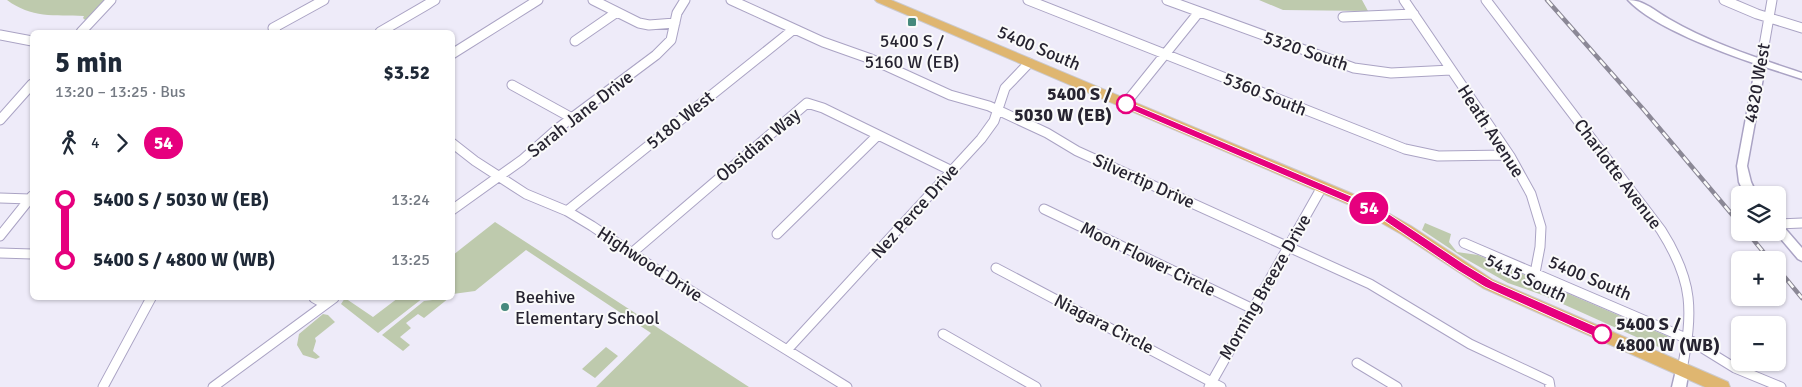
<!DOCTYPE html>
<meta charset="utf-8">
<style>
:root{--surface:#fff;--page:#f2f2f3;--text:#1f2937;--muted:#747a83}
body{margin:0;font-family:Signika,sans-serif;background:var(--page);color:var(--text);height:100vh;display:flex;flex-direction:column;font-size:19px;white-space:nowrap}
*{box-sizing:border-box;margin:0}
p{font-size:16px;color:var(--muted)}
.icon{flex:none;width:28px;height:28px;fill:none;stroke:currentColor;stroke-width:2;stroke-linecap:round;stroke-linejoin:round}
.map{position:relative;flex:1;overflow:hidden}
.side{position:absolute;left:30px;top:30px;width:425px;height:270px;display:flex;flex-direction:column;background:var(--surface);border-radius:8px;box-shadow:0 1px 4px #0004}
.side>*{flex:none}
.badge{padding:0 10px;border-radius:16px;font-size:18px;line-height:32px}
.controls{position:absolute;left:1731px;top:186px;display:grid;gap:10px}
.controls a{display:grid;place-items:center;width:55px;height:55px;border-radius:8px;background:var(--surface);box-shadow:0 1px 4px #0004;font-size:25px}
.map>.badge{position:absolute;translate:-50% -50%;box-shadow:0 0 0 2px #fff}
.legs{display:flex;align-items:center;gap:8px;height:55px;padding:0 25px;font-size:16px}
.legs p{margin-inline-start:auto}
.head{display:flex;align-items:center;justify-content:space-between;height:85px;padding:0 25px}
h1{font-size:28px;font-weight:700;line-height:38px}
ul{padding:0 25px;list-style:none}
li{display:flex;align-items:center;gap:18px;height:60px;font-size:19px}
li i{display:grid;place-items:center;width:8px;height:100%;margin:0 6px;background:currentColor}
li i::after{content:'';width:12px;height:12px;margin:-6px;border:4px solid;border-radius:50%;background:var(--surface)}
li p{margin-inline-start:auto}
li:first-child i{background:linear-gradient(#0000 50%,currentColor 0)}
li:last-child i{background:linear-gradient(currentColor 50%,#0000 0)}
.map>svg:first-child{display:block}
.green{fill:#becaad}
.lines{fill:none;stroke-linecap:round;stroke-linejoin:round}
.minor-casing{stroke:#aaa3c4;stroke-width:11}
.tertiary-casing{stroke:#aaa3c4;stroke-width:3}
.secondary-casing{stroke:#aaa3c4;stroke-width:3}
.primary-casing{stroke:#cbcace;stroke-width:2}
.minor{stroke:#fff;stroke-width:9}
.tertiary{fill:#fff;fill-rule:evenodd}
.secondary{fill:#fff;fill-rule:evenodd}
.primary{fill:#dfb670;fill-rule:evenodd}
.rail-casing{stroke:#8b8896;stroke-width:4.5}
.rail{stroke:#fafafa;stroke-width:2.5;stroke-dasharray:8;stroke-linecap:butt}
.line-1{fill:#e6007e;stroke:#fff}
.poi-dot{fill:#46897d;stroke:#fafafa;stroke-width:2}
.stop-1-dot{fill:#fff;stroke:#e6007e;stroke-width:2.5}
.labels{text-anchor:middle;stroke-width:4;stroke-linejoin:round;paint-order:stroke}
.poi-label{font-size:18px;fill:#272431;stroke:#fafafa}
.street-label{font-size:18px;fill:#272431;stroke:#fafafa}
.stop-label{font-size:18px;font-weight:bold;fill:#272431;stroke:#fafafa;text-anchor:end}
</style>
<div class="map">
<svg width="1802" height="387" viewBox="0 0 1802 387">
<rect width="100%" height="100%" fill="#eeebf9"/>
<path class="green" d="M7,0h98l-20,20 -2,-2 1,-2c-30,-1 -53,2 -77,-16z
M1259,0h103l6,11 -85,-1z
M495,222l254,165h-153l55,-54 -125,-83 -51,41 -22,3v-39z
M1425,223l26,11 -2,8 8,10 21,3 189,81 6,7 -3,5 -7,1 -118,-53 -37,-13 -44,-25 -42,-28z
M345,298l28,19 25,-19h28h-3l-45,35 -37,-29z
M449,298l-25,20 -6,-4 -12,9 5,5 -11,9 10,8 -7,6 -21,-16 42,-34z
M323,314l5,1 7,7 -20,16 1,3 -3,10 7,6 -4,2 -13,-4 -6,-10 2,-11z
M606,347l12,9 -23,22 -13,-9z"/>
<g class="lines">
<defs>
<path id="minor" d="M593,0l46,23 10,2 26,-2
M731,0l92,42 48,17 79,36 39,11 58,27 30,18 293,133 100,60 79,37 1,6
M1028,0l377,149 33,7 70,-1
M1167,0l187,68 37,5 60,-3
M1404,0l106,156 21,38 10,33 -1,20 -5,26
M1486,0l175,230c33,52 32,81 21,140
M1724,0l33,14 45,14
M1343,17l71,-3
M81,32l30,-32
M276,32l-3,-4 51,-28
M380,32l55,-32
M0,35l32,6
M575,41l42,-29
M452,54l86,-54
M1761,63l11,-63
M512,85l60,33
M1125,104l74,-92
M0,120l32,-36
M452,143l23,18 51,33 41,17 25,15 65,44 190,117
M0,198l30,1
M1044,209l209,100
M452,210l70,-50 35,-31 99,-74 15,-15 6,-27 8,-13
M567,211l227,-182
M1778,224l24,-1
M777,234l101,-99
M0,236l32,-40
M1464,243l224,96 47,29 46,19
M633,252l174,-149 16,5 129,63
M0,253l32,1
M996,268l225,119
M314,298l11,6
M943,334l93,53
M787,350l194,-211 13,-18 11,-33 24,-25
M1357,363l40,24
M103,387l48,-89
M213,387l121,-89
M1209,387l113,-200"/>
<path id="tertiary" d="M1628,0c16,0 27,11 41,19 41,24 88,39 133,54v6l-37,-12 -18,99 4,16 6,13h-12l-6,-13 -2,-16 19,-102c-35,-12 -103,-37 -128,-64z
M1778,224l4,1 20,23v13l-4,-2 -23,-27h3z"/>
<path id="secondary" d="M1682,364l5,2 2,4 -3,17h-14l5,-21z"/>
<path id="primary" d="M875,0h16l469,197 51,29 82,54 235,102 2,5h-25l-222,-99 -82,-54 -51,-29 -473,-203z"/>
</defs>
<use href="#minor" class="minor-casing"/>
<use href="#tertiary" class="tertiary-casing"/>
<use href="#secondary" class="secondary-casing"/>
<use href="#primary" class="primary-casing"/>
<use href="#minor" class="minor"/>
<use href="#tertiary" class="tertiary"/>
<use href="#secondary" class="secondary"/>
<use href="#primary" class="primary"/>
<defs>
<path id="rail" d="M1547,0l97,110 96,114
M1747,232l23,28
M1778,269l24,29"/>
</defs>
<use href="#rail" class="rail-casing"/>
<use href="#rail" class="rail"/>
</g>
<path class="line-1" d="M1126,101l246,104 14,7 78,52 28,17 114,50 1,3 -1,4h-8l-113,-51 -28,-17 -78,-53 -14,-7 -243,-104v-4z"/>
<g class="poi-dot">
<rect x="907" y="17" width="10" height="10" rx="2.5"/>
<circle cx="505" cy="307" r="5"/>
</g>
<g class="stop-1-dot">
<circle cx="1126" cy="104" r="9"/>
<circle cx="1602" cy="334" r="9"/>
</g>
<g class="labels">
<g class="poi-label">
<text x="912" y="47">5400 S /<tspan x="912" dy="21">5160 W (EB)</tspan></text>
<text x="515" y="303" text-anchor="start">Beehive<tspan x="515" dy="21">Elementary School</tspan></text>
</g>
<g class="street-label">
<text transform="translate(1039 48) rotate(23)" y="6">5400 South</text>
<text transform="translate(1306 51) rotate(19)" y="6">5320 South</text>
<text transform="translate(1757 83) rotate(-80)" y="6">4820 West</text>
<text transform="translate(1265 94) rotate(22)" y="6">5360 South</text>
<text transform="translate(580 114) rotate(-38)" y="6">Sarah Jane Drive</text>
<text transform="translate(680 120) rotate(-39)" y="6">5180 West</text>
<text transform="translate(1491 131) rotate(57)" y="6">Heath Avenue</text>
<text transform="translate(758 145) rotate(-40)" y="6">Obsidian Way</text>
<text transform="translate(1618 174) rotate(53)" y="6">Charlotte Avenue</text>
<text transform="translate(1144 181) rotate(24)" y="6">Silvertip Drive</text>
<text transform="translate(915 211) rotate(-48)" y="6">Nez Perce Drive</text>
<text transform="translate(1148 259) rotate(26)" y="6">Moon Flower Circle</text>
<text transform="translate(650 264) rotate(33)" y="6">Highwood Drive</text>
<text transform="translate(1526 278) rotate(26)" y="6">5415 South</text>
<text transform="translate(1590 278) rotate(23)" y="6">5400 South</text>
<text transform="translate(1265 287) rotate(-60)" y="6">Morning Breeze Drive</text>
<text transform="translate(1104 324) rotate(27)" y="6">Niagara Circle</text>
</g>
<g class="stop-label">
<text x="1112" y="100">5400 S /<tspan x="1112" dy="21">5030 W (EB)</tspan></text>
<text x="1616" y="330" text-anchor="start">5400 S /<tspan x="1616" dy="21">4800 W (WB)</tspan></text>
</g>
</g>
</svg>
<div class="controls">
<a><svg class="icon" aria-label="layers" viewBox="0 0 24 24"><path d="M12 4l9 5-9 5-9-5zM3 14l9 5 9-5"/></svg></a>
<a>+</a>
<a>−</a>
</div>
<b class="badge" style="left:1369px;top:208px;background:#e6007e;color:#fff">54</b>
<section class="side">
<div class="head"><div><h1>5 min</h1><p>13:20 – 13:25 · Bus</p></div><b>$3.52</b></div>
<div class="legs"><svg class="icon" aria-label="walk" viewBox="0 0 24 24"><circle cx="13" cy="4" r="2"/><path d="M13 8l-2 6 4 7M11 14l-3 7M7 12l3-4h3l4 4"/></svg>4<svg class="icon" aria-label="forward" viewBox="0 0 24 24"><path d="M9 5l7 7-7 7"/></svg><b class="badge" style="background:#e6007e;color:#fff">54</b></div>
<ul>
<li><i style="color:#e6007e"></i><b>5400 S / 5030 W (EB)</b><p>13:24</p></li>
<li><i style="color:#e6007e"></i><b>5400 S / 4800 W (WB)</b><p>13:25</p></li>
</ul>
</section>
</div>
